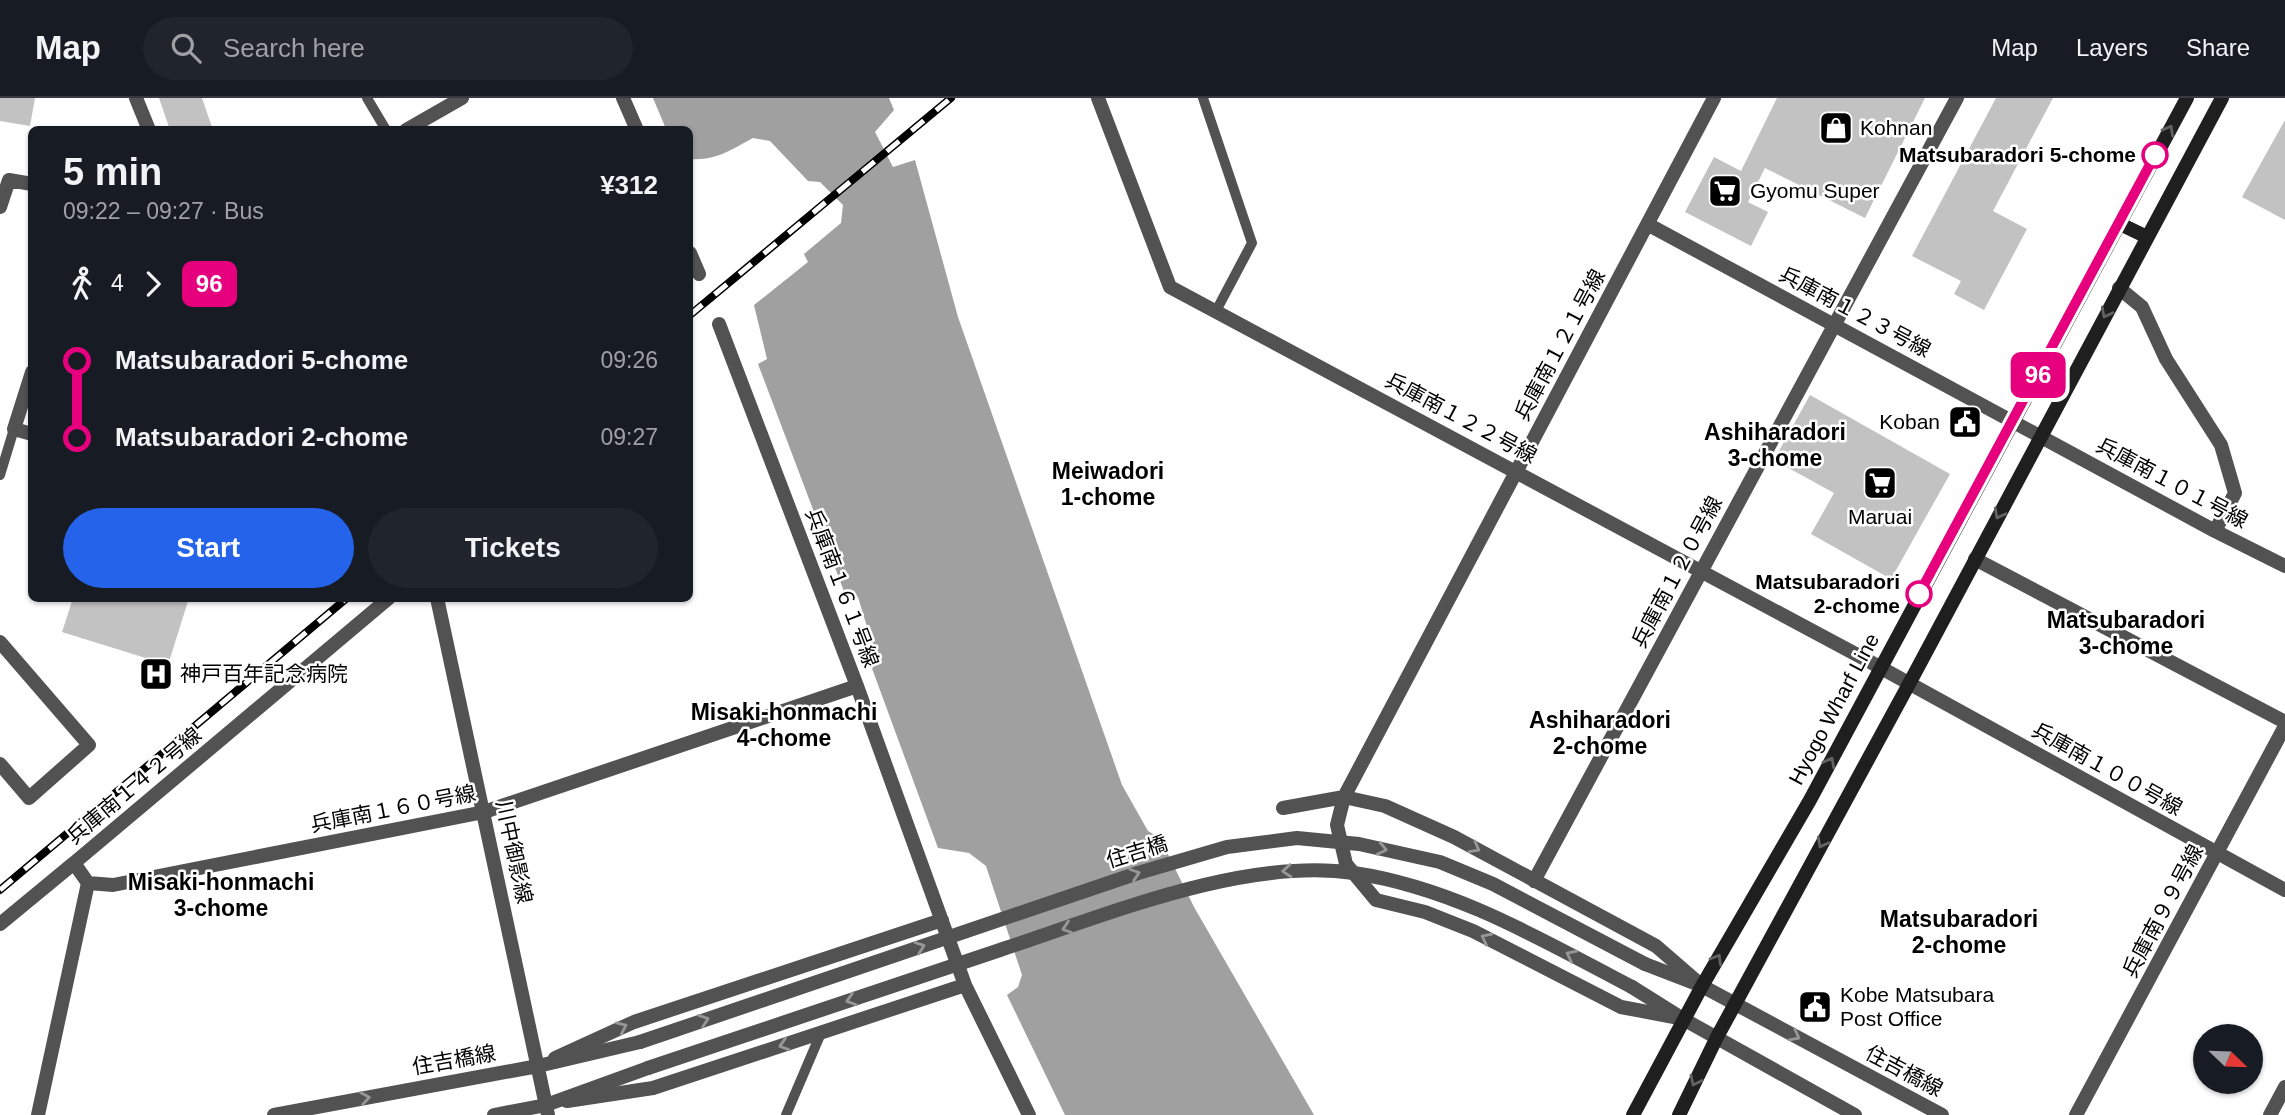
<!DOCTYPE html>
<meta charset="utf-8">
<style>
:root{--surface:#171b24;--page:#20242c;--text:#f1f3f6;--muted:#9ea1a6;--line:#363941;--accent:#2563eb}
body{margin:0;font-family:Arial,"Noto Sans JP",sans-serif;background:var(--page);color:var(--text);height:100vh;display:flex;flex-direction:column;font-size:26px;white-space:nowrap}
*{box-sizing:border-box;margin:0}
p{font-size:23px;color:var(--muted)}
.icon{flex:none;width:38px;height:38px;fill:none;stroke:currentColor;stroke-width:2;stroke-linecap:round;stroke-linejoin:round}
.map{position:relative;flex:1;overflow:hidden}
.panel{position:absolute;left:28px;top:28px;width:665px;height:476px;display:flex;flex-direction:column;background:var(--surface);border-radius:10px;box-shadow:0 2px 5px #0004}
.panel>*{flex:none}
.badge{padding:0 14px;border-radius:10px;font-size:24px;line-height:46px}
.needle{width:46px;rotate:113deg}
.fabs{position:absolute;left:2193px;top:926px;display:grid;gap:14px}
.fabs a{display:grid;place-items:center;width:70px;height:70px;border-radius:50%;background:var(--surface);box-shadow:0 2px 5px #0004;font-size:35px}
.map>.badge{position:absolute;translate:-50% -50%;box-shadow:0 0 0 4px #fff}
.legs{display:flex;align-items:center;gap:10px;height:77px;padding:0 35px;font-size:23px}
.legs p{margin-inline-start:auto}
.summary{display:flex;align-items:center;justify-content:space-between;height:119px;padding:0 35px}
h1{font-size:38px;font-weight:700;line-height:52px}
.primary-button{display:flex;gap:14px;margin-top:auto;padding:14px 35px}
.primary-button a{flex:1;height:80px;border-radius:42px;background:var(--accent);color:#fff;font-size:28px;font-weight:700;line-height:80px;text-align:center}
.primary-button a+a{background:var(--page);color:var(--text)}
ul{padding:0 35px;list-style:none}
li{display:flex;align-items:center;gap:24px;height:77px;font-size:26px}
li i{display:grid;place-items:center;width:10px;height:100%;margin:0 9px;background:currentColor}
li i::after{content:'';width:18px;height:18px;margin:-9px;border:5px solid;border-radius:50%;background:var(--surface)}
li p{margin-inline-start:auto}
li:first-child i{background:linear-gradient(#0000 50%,currentColor 0)}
li:last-child i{background:linear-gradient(currentColor 50%,#0000 0)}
header{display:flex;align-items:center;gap:42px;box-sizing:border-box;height:98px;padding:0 35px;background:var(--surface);border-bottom:2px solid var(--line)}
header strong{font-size:33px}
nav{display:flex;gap:38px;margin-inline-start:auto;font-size:24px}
.search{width:490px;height:63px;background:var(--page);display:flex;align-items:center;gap:18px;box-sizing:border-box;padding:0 24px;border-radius:38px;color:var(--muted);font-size:26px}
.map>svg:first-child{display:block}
.water{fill:#a0a0a0}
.building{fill:#c2c2c2}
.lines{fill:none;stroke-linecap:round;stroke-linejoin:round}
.service{stroke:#525252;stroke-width:10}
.minor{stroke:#525252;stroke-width:14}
.tertiary{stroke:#525252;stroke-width:14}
.secondary{stroke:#1f1f1f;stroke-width:14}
.rail-casing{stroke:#000;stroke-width:8}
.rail{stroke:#fff;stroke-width:5;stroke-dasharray:16;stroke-linecap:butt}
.tertiary-bridge{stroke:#525252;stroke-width:14}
.oneway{stroke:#626262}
.oneway2{stroke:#979797}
.line-1-casing{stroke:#fff;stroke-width:16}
.line-1{stroke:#e6007e;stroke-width:10}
.stop-1-dot{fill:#fff;stroke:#e6007e;stroke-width:3.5}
.labels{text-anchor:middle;stroke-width:5;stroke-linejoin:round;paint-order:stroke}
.poi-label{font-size:21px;fill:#000;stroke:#fff;text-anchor:start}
.stop-label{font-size:21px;font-weight:bold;fill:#000;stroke:#fff;text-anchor:end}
.street-label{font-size:21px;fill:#000;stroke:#fff}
.neighbourhood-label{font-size:23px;font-weight:bold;fill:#000;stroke:#fff}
</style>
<header>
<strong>Map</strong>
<div class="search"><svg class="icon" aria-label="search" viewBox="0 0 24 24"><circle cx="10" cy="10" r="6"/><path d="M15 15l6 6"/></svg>Search here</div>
<nav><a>Map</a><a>Layers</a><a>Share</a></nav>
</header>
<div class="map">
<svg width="2285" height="1017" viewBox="0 0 2285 1017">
<rect width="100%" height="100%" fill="#fff"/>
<path class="water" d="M653,0h236l5,12 -19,22 18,35 22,-7 43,157 164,468 26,46 12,7 34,69 120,208h-249l-58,-120 11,-8 4,-12 -36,-109 -17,-13 -31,-5 -79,-215 9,-3 -10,-33 -13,-3 -87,-230 9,-5 -13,-54 54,-43 -4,-8 37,-31 2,-18 -23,-23 -12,-1 -38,-40 -17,-3c-22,12 -38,23 -63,21v-29l-24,-1z"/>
<path class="building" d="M0,0h35l-5,28 -30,-5z
M159,0h43l11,32h-43z
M1777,0h148l-60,120 -100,-50 -17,34 20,10 -17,34 -66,-34 29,-55 27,14z
M1996,0h57l-60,113 34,18 -43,81 -30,-16 7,-13 -49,-25z
M2285,22v100l-43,-23z
M1810,297l140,79 -59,105 -80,-45 23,-41 -60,-33z
M73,500h116l-21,67 -106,-33z"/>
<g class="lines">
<path class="service" d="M367,0l19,32
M1203,0l49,145 -36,68
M0,377l14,-46
M786,1017l35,-82"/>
<path class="minor" d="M623,0l14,32
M1098,0l72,189 693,371 422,232
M0,109l9,-27 23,4
M1649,127l566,306 70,35
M690,155l9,21
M2119,190l23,19 24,52 55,86 14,48 -20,38
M719,226l138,362 108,299 64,130
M32,274l-18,57 18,5
M1975,461l310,163
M0,544l89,103 -60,53 -29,-34
M1283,710l61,-11 41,9 69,31 202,109 45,39
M1534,783l423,-783
M88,785l25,2 371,-73 373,-126
M0,826l74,-61
M1679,920l-58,-11 -148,-76 -48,-19 -49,-12 -30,-36 -9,-39 7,-28 370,-699
M555,960l79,-36 308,-102
M567,1003l86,-13 312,-103
M38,1017l50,-232 -14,-20 315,-265
M2076,1017l209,-389
M2270,1017l15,-28"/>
<path class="tertiary" d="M136,0l13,32
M406,32l56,-32
M437,500l111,517
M1645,866l57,22 240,129
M1632,889l51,32 172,96
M274,1017l264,-49 102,-24
M494,1017l52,-10 102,-37"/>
<path class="secondary" d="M2118,125l29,14
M1633,1017l69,-129 108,-186 377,-702
M1679,1017l38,-78 192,-353 313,-586"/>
<defs>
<path id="rail" d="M690,217l261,-217
M0,792l347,-292"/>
</defs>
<use href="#rail" class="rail-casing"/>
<use href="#rail" class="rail"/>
<path class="tertiary-bridge" d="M640,944l498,-169 89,-26 70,-9 62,6 81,18 53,22 152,80
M648,970c117,-39 234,-78 352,-118 104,-34 243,-93 354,-77 101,15 188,67 278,114"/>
</g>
<defs><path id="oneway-chevron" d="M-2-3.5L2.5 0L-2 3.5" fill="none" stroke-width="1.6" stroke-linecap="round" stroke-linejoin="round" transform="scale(1.75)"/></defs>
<g class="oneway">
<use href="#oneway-chevron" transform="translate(2169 32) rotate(-61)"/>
<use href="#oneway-chevron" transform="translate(2106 215) rotate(118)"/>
<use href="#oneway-chevron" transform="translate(1999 416) rotate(118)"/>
<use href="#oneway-chevron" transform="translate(1830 664) rotate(-62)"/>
<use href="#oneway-chevron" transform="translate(1822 745) rotate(118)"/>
<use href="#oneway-chevron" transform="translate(1717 861) rotate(-60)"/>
<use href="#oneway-chevron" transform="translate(1695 983) rotate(116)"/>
</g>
<g class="oneway2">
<use href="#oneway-chevron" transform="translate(1475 750) rotate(29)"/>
<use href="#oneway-chevron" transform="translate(1382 751) rotate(13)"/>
<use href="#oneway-chevron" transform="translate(1287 773) rotate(175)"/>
<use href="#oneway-chevron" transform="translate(1135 776) rotate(-18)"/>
<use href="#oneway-chevron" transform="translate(1067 830) rotate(162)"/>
<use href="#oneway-chevron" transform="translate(1486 840) rotate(-153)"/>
<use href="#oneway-chevron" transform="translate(920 849) rotate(-19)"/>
<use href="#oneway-chevron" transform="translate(1571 857) rotate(-153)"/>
<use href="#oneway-chevron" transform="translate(851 902) rotate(162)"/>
<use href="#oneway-chevron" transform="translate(704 922) rotate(-19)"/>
<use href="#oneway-chevron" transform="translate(622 929) rotate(-25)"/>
<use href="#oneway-chevron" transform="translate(1795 938) rotate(28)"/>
<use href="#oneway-chevron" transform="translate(784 947) rotate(162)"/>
<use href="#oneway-chevron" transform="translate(365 1000) rotate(-10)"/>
</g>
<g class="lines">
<defs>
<path id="line-1" d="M1919,496l236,-439"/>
</defs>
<use href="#line-1" class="line-1-casing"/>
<use href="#line-1" class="line-1"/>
</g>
<defs>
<symbol id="shop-square" viewBox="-11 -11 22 22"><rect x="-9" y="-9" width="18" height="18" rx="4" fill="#000" stroke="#fff"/><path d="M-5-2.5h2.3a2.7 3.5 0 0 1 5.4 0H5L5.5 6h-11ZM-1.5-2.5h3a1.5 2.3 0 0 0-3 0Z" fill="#fff"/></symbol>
<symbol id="supermarket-square" viewBox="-11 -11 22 22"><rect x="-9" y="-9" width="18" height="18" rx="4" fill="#000" stroke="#fff"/><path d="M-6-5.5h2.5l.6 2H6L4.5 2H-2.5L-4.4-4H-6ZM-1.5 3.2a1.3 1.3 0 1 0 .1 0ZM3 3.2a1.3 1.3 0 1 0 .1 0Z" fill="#fff"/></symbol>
<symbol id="civic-square" viewBox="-11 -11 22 22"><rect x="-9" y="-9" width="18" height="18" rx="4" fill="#000" stroke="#fff"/><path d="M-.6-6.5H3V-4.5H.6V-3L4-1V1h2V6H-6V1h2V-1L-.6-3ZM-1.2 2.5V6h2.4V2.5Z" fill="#fff"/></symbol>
<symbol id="hospital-square" viewBox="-11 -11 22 22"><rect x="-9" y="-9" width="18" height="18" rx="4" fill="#000" stroke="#fff"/><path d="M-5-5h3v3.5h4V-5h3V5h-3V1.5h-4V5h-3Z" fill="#fff"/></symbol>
</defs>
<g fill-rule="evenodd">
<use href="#shop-square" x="1817" y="11" width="38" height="38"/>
<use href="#supermarket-square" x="1706" y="74" width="38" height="38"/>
<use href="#civic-square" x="1946" y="305" width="38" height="38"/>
<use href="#supermarket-square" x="1861" y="366" width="38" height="38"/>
<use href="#hospital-square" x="137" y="557" width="38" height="38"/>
<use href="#civic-square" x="1796" y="890" width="38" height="38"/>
</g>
<g class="stop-1-dot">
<circle cx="2155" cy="57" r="12"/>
<circle cx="1919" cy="496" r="12"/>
</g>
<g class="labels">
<g class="poi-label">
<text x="1860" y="37">Kohnan</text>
<text x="1750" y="100">Gyomu Super</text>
<text x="1940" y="331" text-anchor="end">Koban</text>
<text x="1880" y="426" text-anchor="middle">Maruai</text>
<text x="180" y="583">神戸百年記念病院</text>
<text x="1840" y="904">Kobe Matsubara<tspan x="1840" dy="24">Post Office</tspan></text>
</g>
<g class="stop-label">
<text x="2136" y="64">Matsubaradori 5-chome</text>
<text x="1900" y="491">Matsubaradori<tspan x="1900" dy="24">2-chome</tspan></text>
</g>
<g class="street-label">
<text transform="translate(1855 214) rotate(28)" y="7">兵庫南１２３号線</text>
<text transform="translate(1560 247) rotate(-62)" y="7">兵庫南１２１号線</text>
<text transform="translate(1461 320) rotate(28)" y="7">兵庫南１２２号線</text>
<text transform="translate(2172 385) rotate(28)" y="7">兵庫南１０１号線</text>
<text transform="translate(1677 474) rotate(-62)" y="7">兵庫南１２０号線</text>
<text transform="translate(842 490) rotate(69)" y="7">兵庫南１６１号線</text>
<text transform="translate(1834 611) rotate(-62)" y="7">Hyogo Wharf Line</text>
<text transform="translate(2107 671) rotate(29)" y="7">兵庫南１００号線</text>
<text transform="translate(134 688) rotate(-40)" y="7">兵庫南１４２号線</text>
<text transform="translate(393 711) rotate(-11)" y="7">兵庫南１６０号線</text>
<text transform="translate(514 754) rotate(78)" y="7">川中御影線</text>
<text transform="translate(1137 754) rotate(-17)" y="7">住吉橋</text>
<text transform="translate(2163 813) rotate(-62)" y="7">兵庫南９９号線</text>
<text transform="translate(454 962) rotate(-10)" y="7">住吉橋線</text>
<text transform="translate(1904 973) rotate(28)" y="7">住吉橋線</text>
</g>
<g class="neighbourhood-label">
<text x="1775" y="342">Ashiharadori<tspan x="1775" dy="26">3-chome</tspan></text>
<text x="1108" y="381">Meiwadori<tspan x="1108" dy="26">1-chome</tspan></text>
<text x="2126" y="530">Matsubaradori<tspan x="2126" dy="26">3-chome</tspan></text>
<text x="784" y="622">Misaki-honmachi<tspan x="784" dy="26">4-chome</tspan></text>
<text x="1600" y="630">Ashiharadori<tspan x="1600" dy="26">2-chome</tspan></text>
<text x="221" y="792">Misaki-honmachi<tspan x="221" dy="26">3-chome</tspan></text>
<text x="1959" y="829">Matsubaradori<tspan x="1959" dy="26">2-chome</tspan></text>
</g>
</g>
</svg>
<div class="fabs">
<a><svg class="needle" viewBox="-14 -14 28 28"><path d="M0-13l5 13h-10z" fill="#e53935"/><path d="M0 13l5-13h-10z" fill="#9ea1a6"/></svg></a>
</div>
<b class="badge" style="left:2038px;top:277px;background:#e6007e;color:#fff">96</b>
<section class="panel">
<div class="summary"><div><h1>5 min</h1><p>09:22 – 09:27 · Bus</p></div><b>¥312</b></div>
<div class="legs"><svg class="icon" aria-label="walk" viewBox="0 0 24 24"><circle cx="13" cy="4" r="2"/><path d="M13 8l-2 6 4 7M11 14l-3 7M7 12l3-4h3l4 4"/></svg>4<svg class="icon" aria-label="forward" viewBox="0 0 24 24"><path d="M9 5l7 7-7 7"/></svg><b class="badge" style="background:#e6007e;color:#fff">96</b></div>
<ul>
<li><i style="color:#e6007e"></i><b>Matsubaradori 5-chome</b><p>09:26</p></li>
<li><i style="color:#e6007e"></i><b>Matsubaradori 2-chome</b><p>09:27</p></li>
</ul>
<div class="primary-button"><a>Start</a><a>Tickets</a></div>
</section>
</div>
